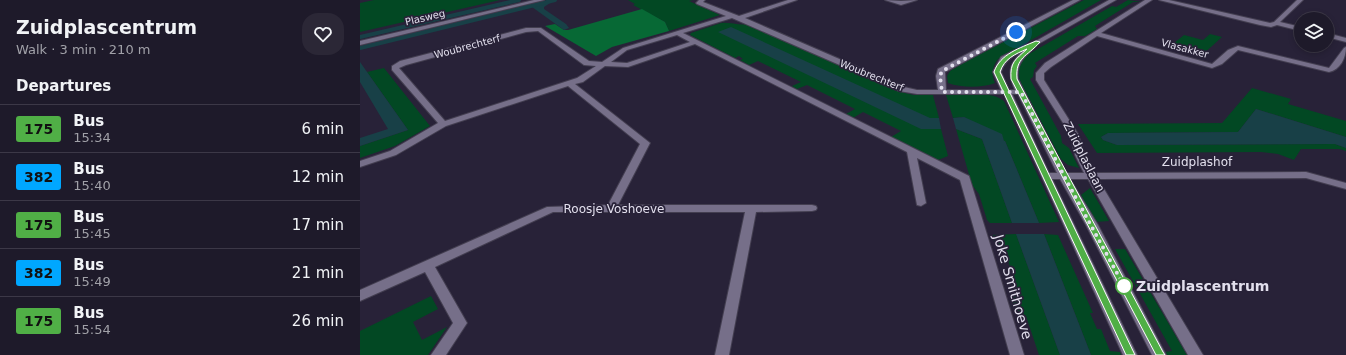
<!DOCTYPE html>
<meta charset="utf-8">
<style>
:root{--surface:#1e1a2a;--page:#2b2736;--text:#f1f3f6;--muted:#a1a1a8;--line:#3c3847}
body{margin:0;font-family:"DejaVu Sans",sans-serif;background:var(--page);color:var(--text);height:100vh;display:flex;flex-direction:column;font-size:15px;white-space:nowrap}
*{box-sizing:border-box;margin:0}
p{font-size:13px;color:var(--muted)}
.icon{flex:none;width:22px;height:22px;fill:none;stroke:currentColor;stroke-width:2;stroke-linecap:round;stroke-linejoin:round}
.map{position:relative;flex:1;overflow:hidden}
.drawer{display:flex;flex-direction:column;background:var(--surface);width:360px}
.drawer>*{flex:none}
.badge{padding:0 8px;border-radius:3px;font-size:14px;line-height:26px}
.controls{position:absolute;left:934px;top:12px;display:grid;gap:8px}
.controls a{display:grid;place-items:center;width:40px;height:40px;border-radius:50%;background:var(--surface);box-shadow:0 2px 6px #0003,0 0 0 1px var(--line);font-size:20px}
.you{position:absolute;width:20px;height:20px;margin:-10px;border:3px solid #fff;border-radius:50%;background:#1a73e8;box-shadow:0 0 0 6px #1a73e833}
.map>.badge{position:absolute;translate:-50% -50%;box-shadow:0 0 0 2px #fff}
h2{padding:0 16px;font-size:15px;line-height:36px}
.round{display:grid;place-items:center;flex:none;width:42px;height:42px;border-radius:16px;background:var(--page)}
.overview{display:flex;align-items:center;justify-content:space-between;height:68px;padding:0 16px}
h1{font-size:19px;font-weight:700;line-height:30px}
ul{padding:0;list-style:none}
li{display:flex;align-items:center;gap:12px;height:48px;padding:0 16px;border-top:1px solid var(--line)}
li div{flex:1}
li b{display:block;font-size:15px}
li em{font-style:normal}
li .badge{min-width:44px;font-weight:700;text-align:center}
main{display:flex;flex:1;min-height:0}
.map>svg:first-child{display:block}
.green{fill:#024823}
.forest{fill:#076935}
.water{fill:#184047}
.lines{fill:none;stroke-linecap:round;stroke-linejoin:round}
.stream{stroke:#184047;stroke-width:4}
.minor-casing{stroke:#433e50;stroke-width:2}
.minor{fill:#766f89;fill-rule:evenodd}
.line{fill:#50af46;stroke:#fff}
.walk{stroke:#e2dfed;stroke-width:4;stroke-dasharray:0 7.2}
.stop-dot{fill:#fff;stroke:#50af46;stroke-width:2}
.labels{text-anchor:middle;stroke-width:3.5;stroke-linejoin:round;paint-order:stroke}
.far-street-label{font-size:10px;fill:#e2dfed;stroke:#282238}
.street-label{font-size:12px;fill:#e2dfed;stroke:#282238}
.near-stop-label{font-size:14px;font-weight:bold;fill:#e2dfed;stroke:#282238;text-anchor:start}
.near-street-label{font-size:14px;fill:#e2dfed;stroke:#282238}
</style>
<main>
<section class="drawer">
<div class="overview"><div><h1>Zuidplascentrum</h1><p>Walk · 3 min · 210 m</p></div><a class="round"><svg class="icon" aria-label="heart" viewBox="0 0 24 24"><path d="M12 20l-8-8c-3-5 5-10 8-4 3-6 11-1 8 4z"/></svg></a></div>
<h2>Departures</h2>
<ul>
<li><span class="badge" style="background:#50af46;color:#111">175</span><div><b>Bus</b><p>15:34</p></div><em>6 min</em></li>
<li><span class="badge" style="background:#00a7ff;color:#111">382</span><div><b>Bus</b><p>15:40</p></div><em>12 min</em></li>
<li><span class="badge" style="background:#50af46;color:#111">175</span><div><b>Bus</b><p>15:45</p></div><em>17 min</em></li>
<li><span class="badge" style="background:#00a7ff;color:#111">382</span><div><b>Bus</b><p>15:49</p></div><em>21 min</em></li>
<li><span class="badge" style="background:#50af46;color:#111">175</span><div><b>Bus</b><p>15:54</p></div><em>26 min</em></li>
</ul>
</section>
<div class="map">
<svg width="986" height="355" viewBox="0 0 986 355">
<rect width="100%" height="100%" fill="#282238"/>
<path class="green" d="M14,0h126l-140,32v-29z
M268,0h65l-4,1 31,14 -51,16 -4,-9 -32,-17 2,-1z
M724,0h17l-103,59c-6,8 -7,15 -3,24 -13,5 -33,5 -47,0l-1,-7 3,-5 13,-8z
M768,0l13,2h-8l-38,24 2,3 -12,7h-7l-43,27 2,3 -3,4 -1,7 -3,2 31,57 1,7 7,5 10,20 -11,-3 -7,-6 -40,-76c-5,-13 -2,-20 8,-29l83,-48 4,1z
M361,23c8,-1 20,3 25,1l148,66 19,5h20l6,23h-9l-9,11h20l7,27 -10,4 -47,-23 10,-6 -38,-19 -10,6 -7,-4 9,-5 -48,-24 -10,4 -5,-3 9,-4 -43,-21 -9,4 -9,-5 3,-1 -4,-3 -4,2 -45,-23 1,-2z
M850,34l12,3 -21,19 -32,-9 15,-12 19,5z
M24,68l46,58 -35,20 -35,12v-12l48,-16 -41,-58z
M892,88l39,11 -3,5 58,17v16l-90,-28 -18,23 -130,1 -7,4 2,3 14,5 218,-1 11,4v3l-7,-2h-38l-7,11 -16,-6 -17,-2 -164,1 -19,-29 144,-1z
M586,95c18,0 43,-5 58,6l55,121 -20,1 -34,-82h-1l-2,-3 -38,-21 -11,1z
M596,129l26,10 30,84h-22l-3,-3 -8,-26 -7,-9z
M730,188l19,33 -14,1 -14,-27z
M656,234l44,121h-21l-13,-39 -11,-6 -7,-23 6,-7 -9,-29 -10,-6 -3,-10z
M684,234l14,1 35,78h-3l7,16h4l9,22 10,1 1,3h-30z
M755,249h10l62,106h-20l-2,-3 7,-1z
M71,296l7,13 -25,13 9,18 25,-13 -19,28h-68v-24z"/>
<path class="forest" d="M282,9l23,13 4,9 -57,16 -16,9 -51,-30 10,-2 9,6h4z"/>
<path class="water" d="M193,1l-9,6v2l22,15 3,4 -5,2 -32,-23z
M371,27l199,91h9l2,11h-20l-203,-97z
M0,62l48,68 -48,16v-8l28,-9 -28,-47z
M896,109l90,28v11l-11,-4 -218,1 -14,-5 -2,-3 7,-4 130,-1z
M604,117l38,17 2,7h1l34,82h-27l-30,-84 -26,-10 -3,-11z
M656,234h28l47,121h-31z"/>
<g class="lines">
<path class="stream" d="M0,37l159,-37
M0,48l195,-48"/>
<defs>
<path id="minor" d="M174,0h10l-184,45v-4z
M339,0h6l-2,2 36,14 49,-16h9l-52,18 159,69 13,3h21l-2,-14 2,-7 135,-69h7l-135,72 1,18h55l-8,-18 8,-15 14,-7 21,-9 73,-41h7l-83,47v2c-10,9 -17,16 -15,30l48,94h18l-9,-18 -5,-21 -34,-54v-7l9,-10 100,-63h7l-51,33 111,31 16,-14 10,-4 91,22 15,-20 2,-1c0,11 -6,23 -17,25l-91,-22 -16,14 -10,4 -115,-32 -46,31 -7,6v7l34,54 7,21 9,18 212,-1 40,11v6l-40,-11 -208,1 105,176h-15l-100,-176h-18l28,46 68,130h-14l-66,-130 -26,-46h-8l85,176h-14l-119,-261h-87l-18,-3 -167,-73 -49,15 286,143 55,179h-14l-50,-175 -43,-22 9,45 -5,3 -4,-1 -10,-53 -212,-108 -67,23 -23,-1 -22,16 -8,2 75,59 -32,62h194l4,1 1,2 -1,2 -4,1 -56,1 -27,143h-14l30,-143h-192l-118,55 32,56 -21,32h-15l22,-32 -28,-51 -65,29v-11l187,-83 61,-2 32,-61 -72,-58 -122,40 -50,29 -36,12v-6l30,-10 48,-28 -46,-53v-4l8,-5 126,-33h15l48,33 13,1 21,-14 103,-32 -29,-12 -1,-1zM178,31l46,34 12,1 -19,12 -132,43 -46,-53 7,-3 120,-33zM317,35l13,7 -63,21 -16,-1 16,-12zM663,51c-14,13 -16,21 -8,39h-6l-8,-18c3,-11 12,-17 22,-21zM652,94h6l39,79h-8z
M525,0l16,1 16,-1 -16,5z
M799,0h10l101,23 4,-1 23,-22h6l-23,22 21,5v4l-24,-6 -6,2 -11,-2z
M967,33l19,5v4l-19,-5z"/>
</defs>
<use href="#minor" class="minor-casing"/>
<use href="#minor" class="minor"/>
</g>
<path class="line" d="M676,41l4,1c-13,15 -25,15 -23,37 48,92 98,182 146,273l2,3h-9l-145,-276c-1,-17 4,-19 16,-30 -12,5 -23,10 -27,23l135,283h-9l-132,-283c6,-18 26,-24 42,-31z"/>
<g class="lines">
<path class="walk" d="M656,32l-74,39 -2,5 2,16h79l43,84 60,110"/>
</g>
<circle class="stop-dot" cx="764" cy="286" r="8"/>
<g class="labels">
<g class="far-street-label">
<text transform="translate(65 17) rotate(-13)" y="4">Plasweg</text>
<text transform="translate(107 46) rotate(-15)" y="4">Woubrechterf</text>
<text transform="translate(825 48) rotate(15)" y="4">Vlasakker</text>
<text transform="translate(512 75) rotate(22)" y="4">Woubrechterf</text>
</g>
<g class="street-label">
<text transform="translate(724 157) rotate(63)" y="4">Zuidplaslaan</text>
<text x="837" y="166">Zuidplashof</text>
<text x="254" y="213">Roosje Voshoeve</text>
</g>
<g class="near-stop-label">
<text x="776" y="291">Zuidplascentrum</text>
</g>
<g class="near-street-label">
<text transform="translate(653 287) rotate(74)" y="5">Joke Smithoeve</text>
</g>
</g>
</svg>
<div class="controls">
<a><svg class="icon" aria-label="layers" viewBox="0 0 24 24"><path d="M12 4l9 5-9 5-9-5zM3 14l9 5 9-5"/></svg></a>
</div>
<div class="you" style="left:656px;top:32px"></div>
</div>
</main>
